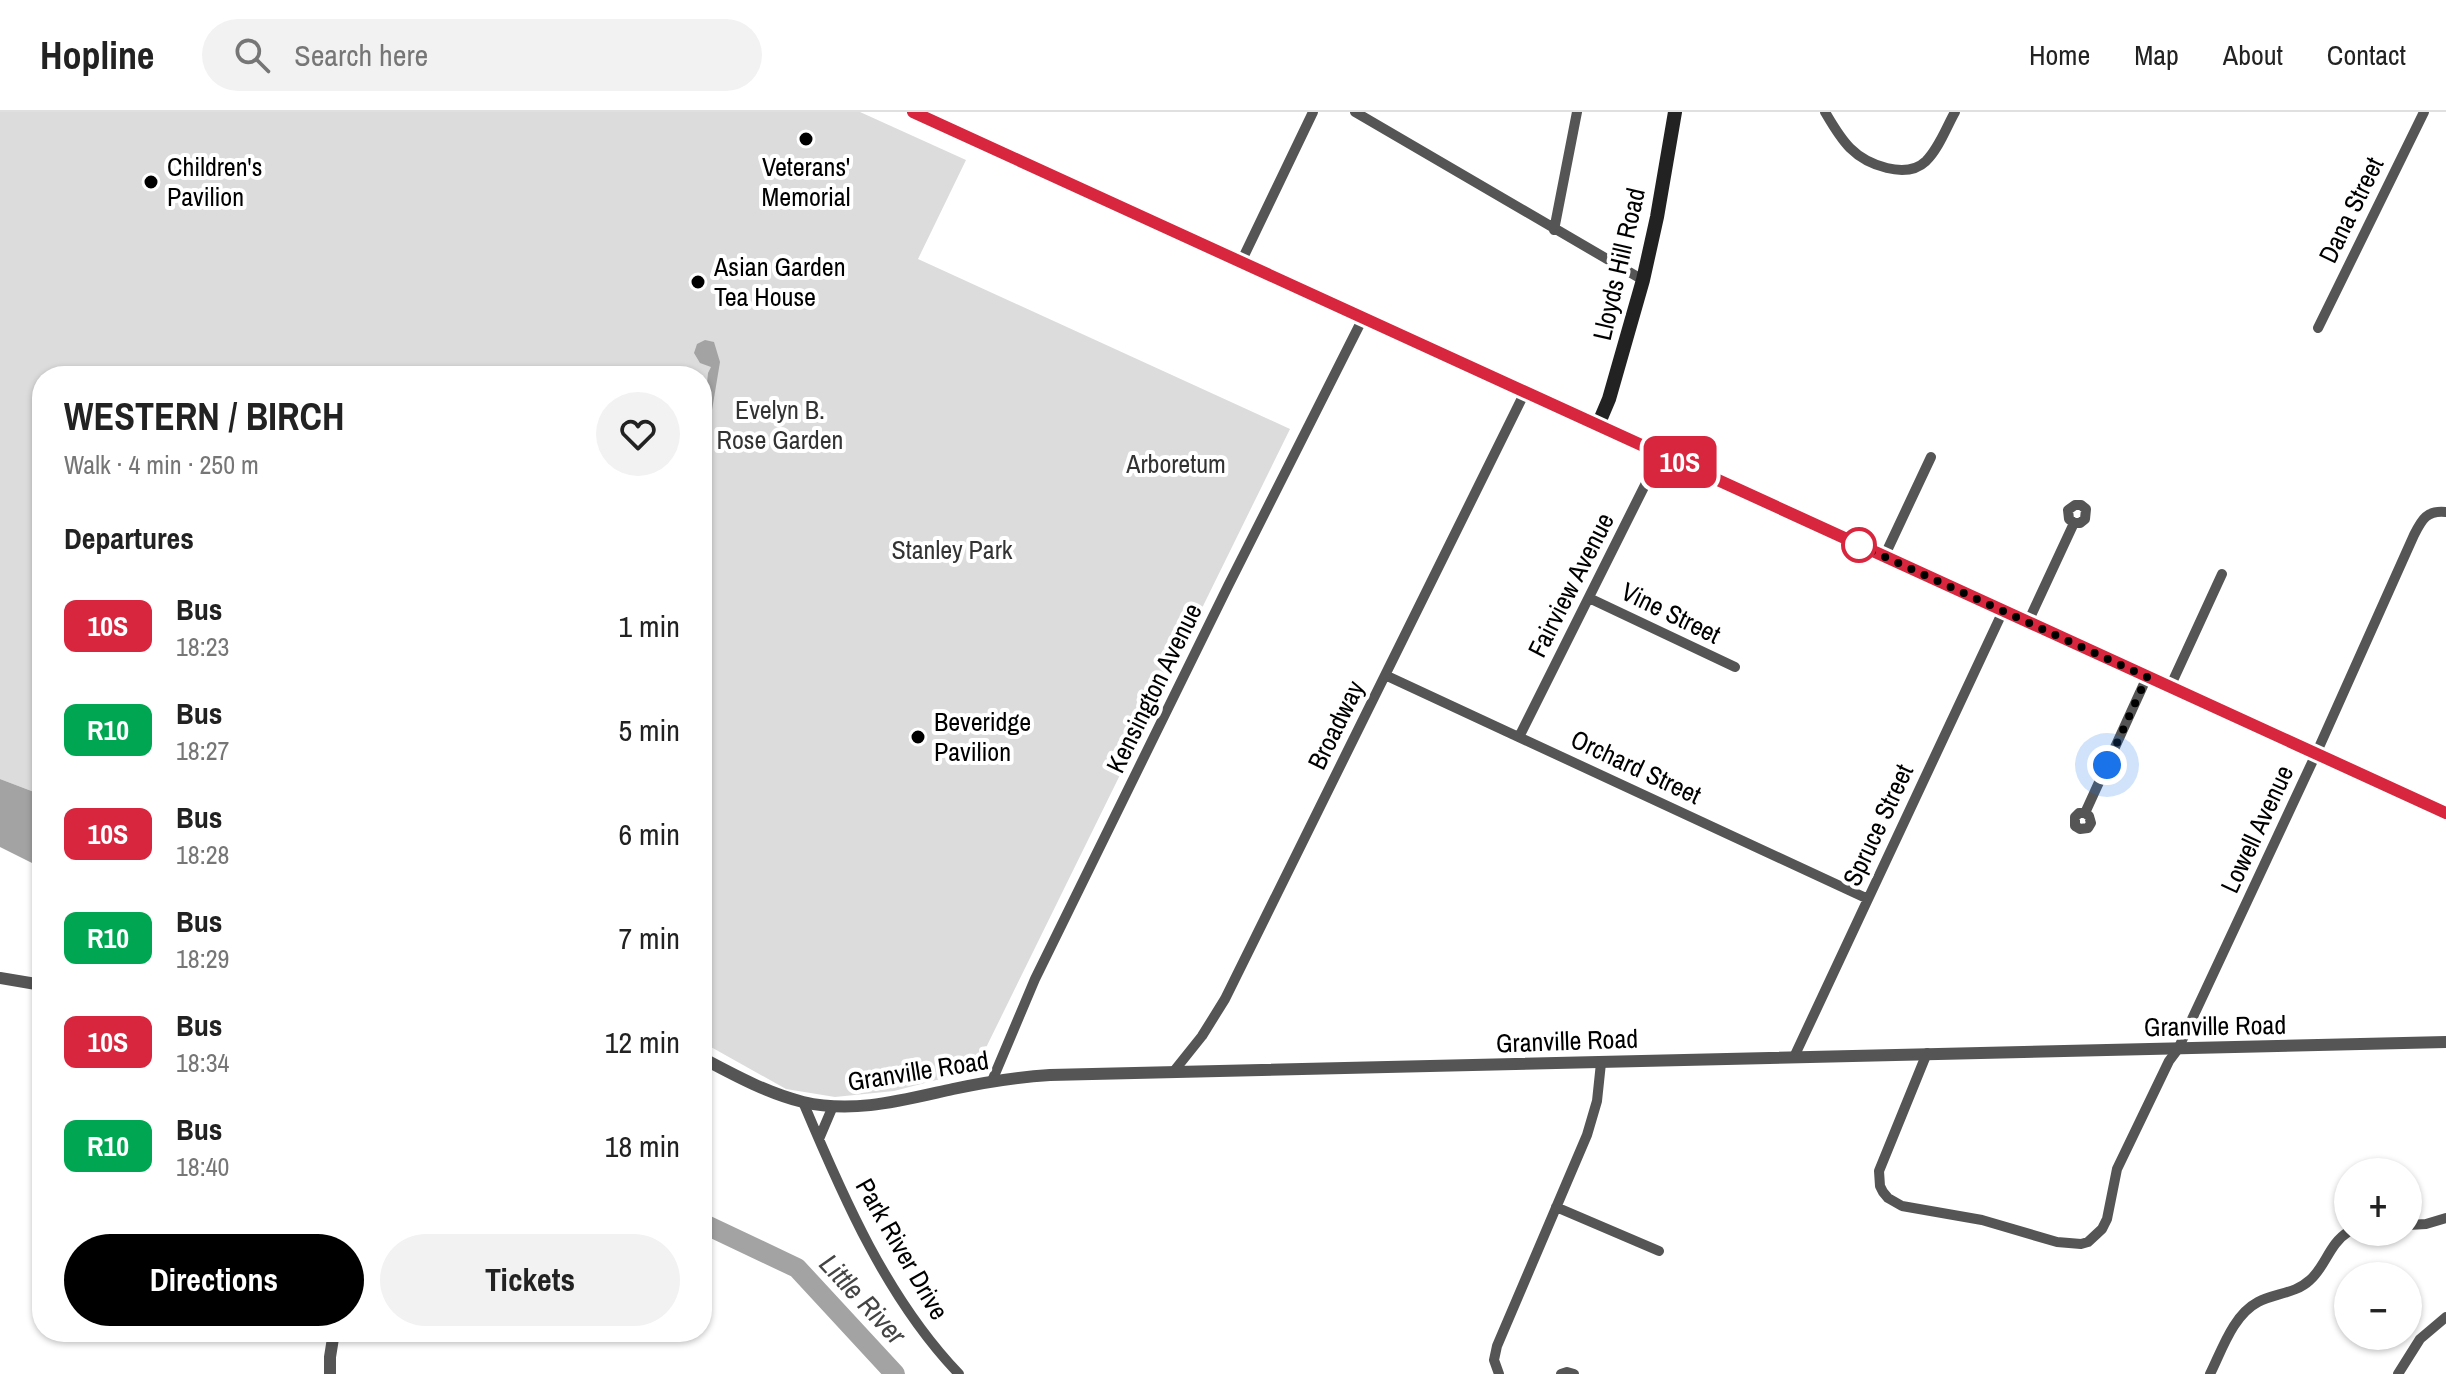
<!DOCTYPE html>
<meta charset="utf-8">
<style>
:root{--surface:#fff;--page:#f2f2f2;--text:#222;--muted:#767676;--line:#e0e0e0;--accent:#000}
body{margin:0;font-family:"Archivo Narrow",sans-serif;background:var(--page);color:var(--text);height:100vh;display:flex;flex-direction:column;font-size:30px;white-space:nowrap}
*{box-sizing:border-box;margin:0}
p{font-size:26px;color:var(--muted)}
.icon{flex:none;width:44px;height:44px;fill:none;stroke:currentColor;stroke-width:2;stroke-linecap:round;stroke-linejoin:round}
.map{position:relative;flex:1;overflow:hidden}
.sheet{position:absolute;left:32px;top:254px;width:680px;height:976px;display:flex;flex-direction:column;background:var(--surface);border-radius:32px;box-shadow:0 2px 6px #0004}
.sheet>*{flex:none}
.badge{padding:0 16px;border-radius:12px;font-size:28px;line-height:52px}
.buttons{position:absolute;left:2334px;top:1046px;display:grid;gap:16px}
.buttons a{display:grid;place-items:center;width:88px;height:88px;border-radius:50%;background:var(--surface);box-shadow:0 2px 6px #0004;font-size:40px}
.you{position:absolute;width:40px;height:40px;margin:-20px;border:6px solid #fff;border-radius:50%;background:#1a73e8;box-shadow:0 0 0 12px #1a73e833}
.map>.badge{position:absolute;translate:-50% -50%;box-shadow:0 0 0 4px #fff}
h2{padding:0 32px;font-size:30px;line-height:72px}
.round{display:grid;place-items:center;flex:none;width:84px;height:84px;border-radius:42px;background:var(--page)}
.headline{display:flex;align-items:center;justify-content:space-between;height:136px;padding:0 32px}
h1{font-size:38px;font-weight:800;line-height:60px}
.primary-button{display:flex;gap:16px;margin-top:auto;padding:16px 32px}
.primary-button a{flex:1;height:92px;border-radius:48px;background:var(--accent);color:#fff;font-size:32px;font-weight:800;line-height:92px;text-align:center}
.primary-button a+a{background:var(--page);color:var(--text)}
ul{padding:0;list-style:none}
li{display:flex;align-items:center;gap:24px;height:104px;padding:0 32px}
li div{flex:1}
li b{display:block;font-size:30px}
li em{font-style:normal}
li .badge{min-width:88px;font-weight:700;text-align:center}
header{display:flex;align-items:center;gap:48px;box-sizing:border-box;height:112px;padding:0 40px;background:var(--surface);border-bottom:2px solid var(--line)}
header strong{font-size:38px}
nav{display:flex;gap:44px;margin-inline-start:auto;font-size:28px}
.search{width:560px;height:72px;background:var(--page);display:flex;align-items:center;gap:20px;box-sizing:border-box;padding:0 28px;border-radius:44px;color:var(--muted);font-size:30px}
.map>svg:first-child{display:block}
.green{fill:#dcdcdc}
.water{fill:#a3a3a3}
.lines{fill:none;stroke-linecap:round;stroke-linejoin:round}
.river{stroke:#a3a3a3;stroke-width:20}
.minor{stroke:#555;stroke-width:10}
.tertiary{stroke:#555;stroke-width:12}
.secondary{stroke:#222;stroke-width:14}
.line-casing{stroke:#fff;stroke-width:18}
.line{stroke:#d7263d;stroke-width:12}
.walk{stroke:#000;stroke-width:8;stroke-dasharray:0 14.4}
.poi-dot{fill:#000;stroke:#fff;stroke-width:3}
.stop-dot{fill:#fff;stroke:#d7263d;stroke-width:4}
.labels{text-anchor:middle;stroke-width:8;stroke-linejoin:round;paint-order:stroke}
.poi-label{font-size:26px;fill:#000;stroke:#fff;text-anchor:start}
.street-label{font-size:26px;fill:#000;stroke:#fff}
.park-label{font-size:26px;fill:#333;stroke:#fff}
.water-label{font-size:28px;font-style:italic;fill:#444;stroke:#fff}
</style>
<header>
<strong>Hopline</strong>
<div class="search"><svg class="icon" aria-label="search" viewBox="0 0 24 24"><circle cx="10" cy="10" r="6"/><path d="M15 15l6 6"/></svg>Search here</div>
<nav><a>Home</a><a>Map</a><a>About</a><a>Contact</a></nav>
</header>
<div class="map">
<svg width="2446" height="1262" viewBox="0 0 2446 1262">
<rect width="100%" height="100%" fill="#fff"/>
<path class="green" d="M0,0h860l106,48 -48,99 372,170 -315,641 -81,21 -59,6 -49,-8 -84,-47v-666h-660v419l-42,-16z"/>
<path class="water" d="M705,228l9,2 6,20 -12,72 -1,45 -5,15v-60l6,-61 3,-6 -11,-4 -6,-10 3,-9z
M0,667l42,16v73l-42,-21z"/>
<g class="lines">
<path class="river" d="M702,1111l95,45 98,106"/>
<path class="minor" d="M1355,0l288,168
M1825,0c7,12 15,26 25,36 17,17 56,32 76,13 13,-13 20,-33 29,-49
M1554,118l23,-118
M1241,150l72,-150
M2318,216l106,-216
M1884,445l47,-100
M1589,486l146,69
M2028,510l46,-99h6l5,-4 1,-10 -5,-4h-6l-7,5 1,9 5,4
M1385,563l483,224
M2170,575l52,-113
M1519,625l142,-284
M2085,701l4,3 2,7 -3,5 -8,1 -5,-3v-9l4,-4h6l62,-136
M1927,941l-48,118 1,15 3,6 5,6 14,8 80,14 75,22 24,2 7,-2 14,-13 5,-10 10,-50 52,-108 9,-12 138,-295 98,-219c8,-16 13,-25 32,-23
M1794,945l209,-446
M1174,959l28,-35 23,-37 300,-607
M992,969l43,-102 193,-393 135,-268
M803,990c40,95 84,197 156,272
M819,1027l14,-33
M1556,1095l103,44
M2408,1113l18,-1 20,-6
M1499,1262l-5,-14 3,-14 90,-211 10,-34 4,-38
M1561,1262l6,-2 7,2
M2210,1262c12,-24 23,-59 48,-72 17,-9 37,-8 52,-22 16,-14 19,-36 38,-48
M2398,1262l22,-35 26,-22"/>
<path class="tertiary" d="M0,866l42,7
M702,946c32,17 65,35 101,44 51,12 100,-2 150,-13 33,-7 64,-12 97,-14l1396,-33
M330,1262v-17l4,-25"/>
<path class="secondary" d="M913,0l1533,701
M1598,313l11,-26 34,-119 14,-63 18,-105"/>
</g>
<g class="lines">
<defs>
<path id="line" d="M913,0l1533,701"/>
</defs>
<use href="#line" class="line-casing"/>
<use href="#line" class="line"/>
<path class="walk" d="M1859,433l288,132 -40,88"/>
</g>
<g class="poi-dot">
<circle cx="806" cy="27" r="8"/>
<circle cx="151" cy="70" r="8"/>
<circle cx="698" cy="170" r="8"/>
<circle cx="918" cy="625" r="8"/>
</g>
<circle class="stop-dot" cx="1859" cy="433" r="16"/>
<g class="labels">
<g class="poi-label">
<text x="167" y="64">Children's<tspan x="167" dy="30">Pavilion</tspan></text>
<text x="806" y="64" text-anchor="middle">Veterans'<tspan x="806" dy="30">Memorial</tspan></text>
<text x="714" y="164">Asian Garden<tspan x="714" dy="30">Tea House</tspan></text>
<text x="934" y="619">Beveridge<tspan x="934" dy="30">Pavilion</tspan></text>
</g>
<g class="street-label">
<text transform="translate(2351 98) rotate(-64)" y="9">Dana Street</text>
<text transform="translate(1619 152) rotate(-77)" y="9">Lloyds Hill Road</text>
<text transform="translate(1571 473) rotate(-63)" y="9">Fairview Avenue</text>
<text transform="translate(1671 501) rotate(26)" y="9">Vine Street</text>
<text transform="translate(1154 576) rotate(-64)" y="9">Kensington Avenue</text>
<text transform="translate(1336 613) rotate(-64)" y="9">Broadway</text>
<text transform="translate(1636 655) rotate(25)" y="9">Orchard Street</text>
<text transform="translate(1878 713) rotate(-65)" y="9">Spruce Street</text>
<text transform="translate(2257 717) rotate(-65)" y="9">Lowell Avenue</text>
<text transform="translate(2215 914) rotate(-1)" y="9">Granville Road</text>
<text transform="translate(1567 929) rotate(-2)" y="9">Granville Road</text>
<text transform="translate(918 959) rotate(-9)" y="9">Granville Road</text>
<text transform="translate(902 1137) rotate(60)" y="9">Park River Drive</text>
</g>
<g class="park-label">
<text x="780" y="307">Evelyn B.<tspan x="780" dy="30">Rose Garden</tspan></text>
<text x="1176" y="361">Arboretum</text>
<text x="952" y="447">Stanley Park</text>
</g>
<g class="water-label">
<text transform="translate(863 1187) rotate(47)" y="10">Little River</text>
</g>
</g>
</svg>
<div class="buttons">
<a>+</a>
<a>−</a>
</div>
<div class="you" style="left:2107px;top:653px"></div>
<b class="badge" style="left:1680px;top:350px;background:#d7263d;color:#fff">10S</b>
<section class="sheet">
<div class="headline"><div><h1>WESTERN / BIRCH</h1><p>Walk · 4 min · 250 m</p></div><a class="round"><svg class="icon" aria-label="heart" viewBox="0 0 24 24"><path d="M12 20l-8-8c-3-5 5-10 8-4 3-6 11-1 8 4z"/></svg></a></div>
<h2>Departures</h2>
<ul>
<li><span class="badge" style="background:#d7263d;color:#fff">10S</span><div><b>Bus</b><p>18:23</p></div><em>1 min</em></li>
<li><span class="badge" style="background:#00a651;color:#fff">R10</span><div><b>Bus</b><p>18:27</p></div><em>5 min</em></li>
<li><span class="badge" style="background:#d7263d;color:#fff">10S</span><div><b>Bus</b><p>18:28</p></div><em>6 min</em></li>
<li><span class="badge" style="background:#00a651;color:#fff">R10</span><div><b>Bus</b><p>18:29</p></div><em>7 min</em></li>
<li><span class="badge" style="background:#d7263d;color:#fff">10S</span><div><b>Bus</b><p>18:34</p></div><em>12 min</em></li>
<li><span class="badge" style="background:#00a651;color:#fff">R10</span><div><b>Bus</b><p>18:40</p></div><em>18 min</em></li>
</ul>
<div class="primary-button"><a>Directions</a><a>Tickets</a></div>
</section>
</div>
